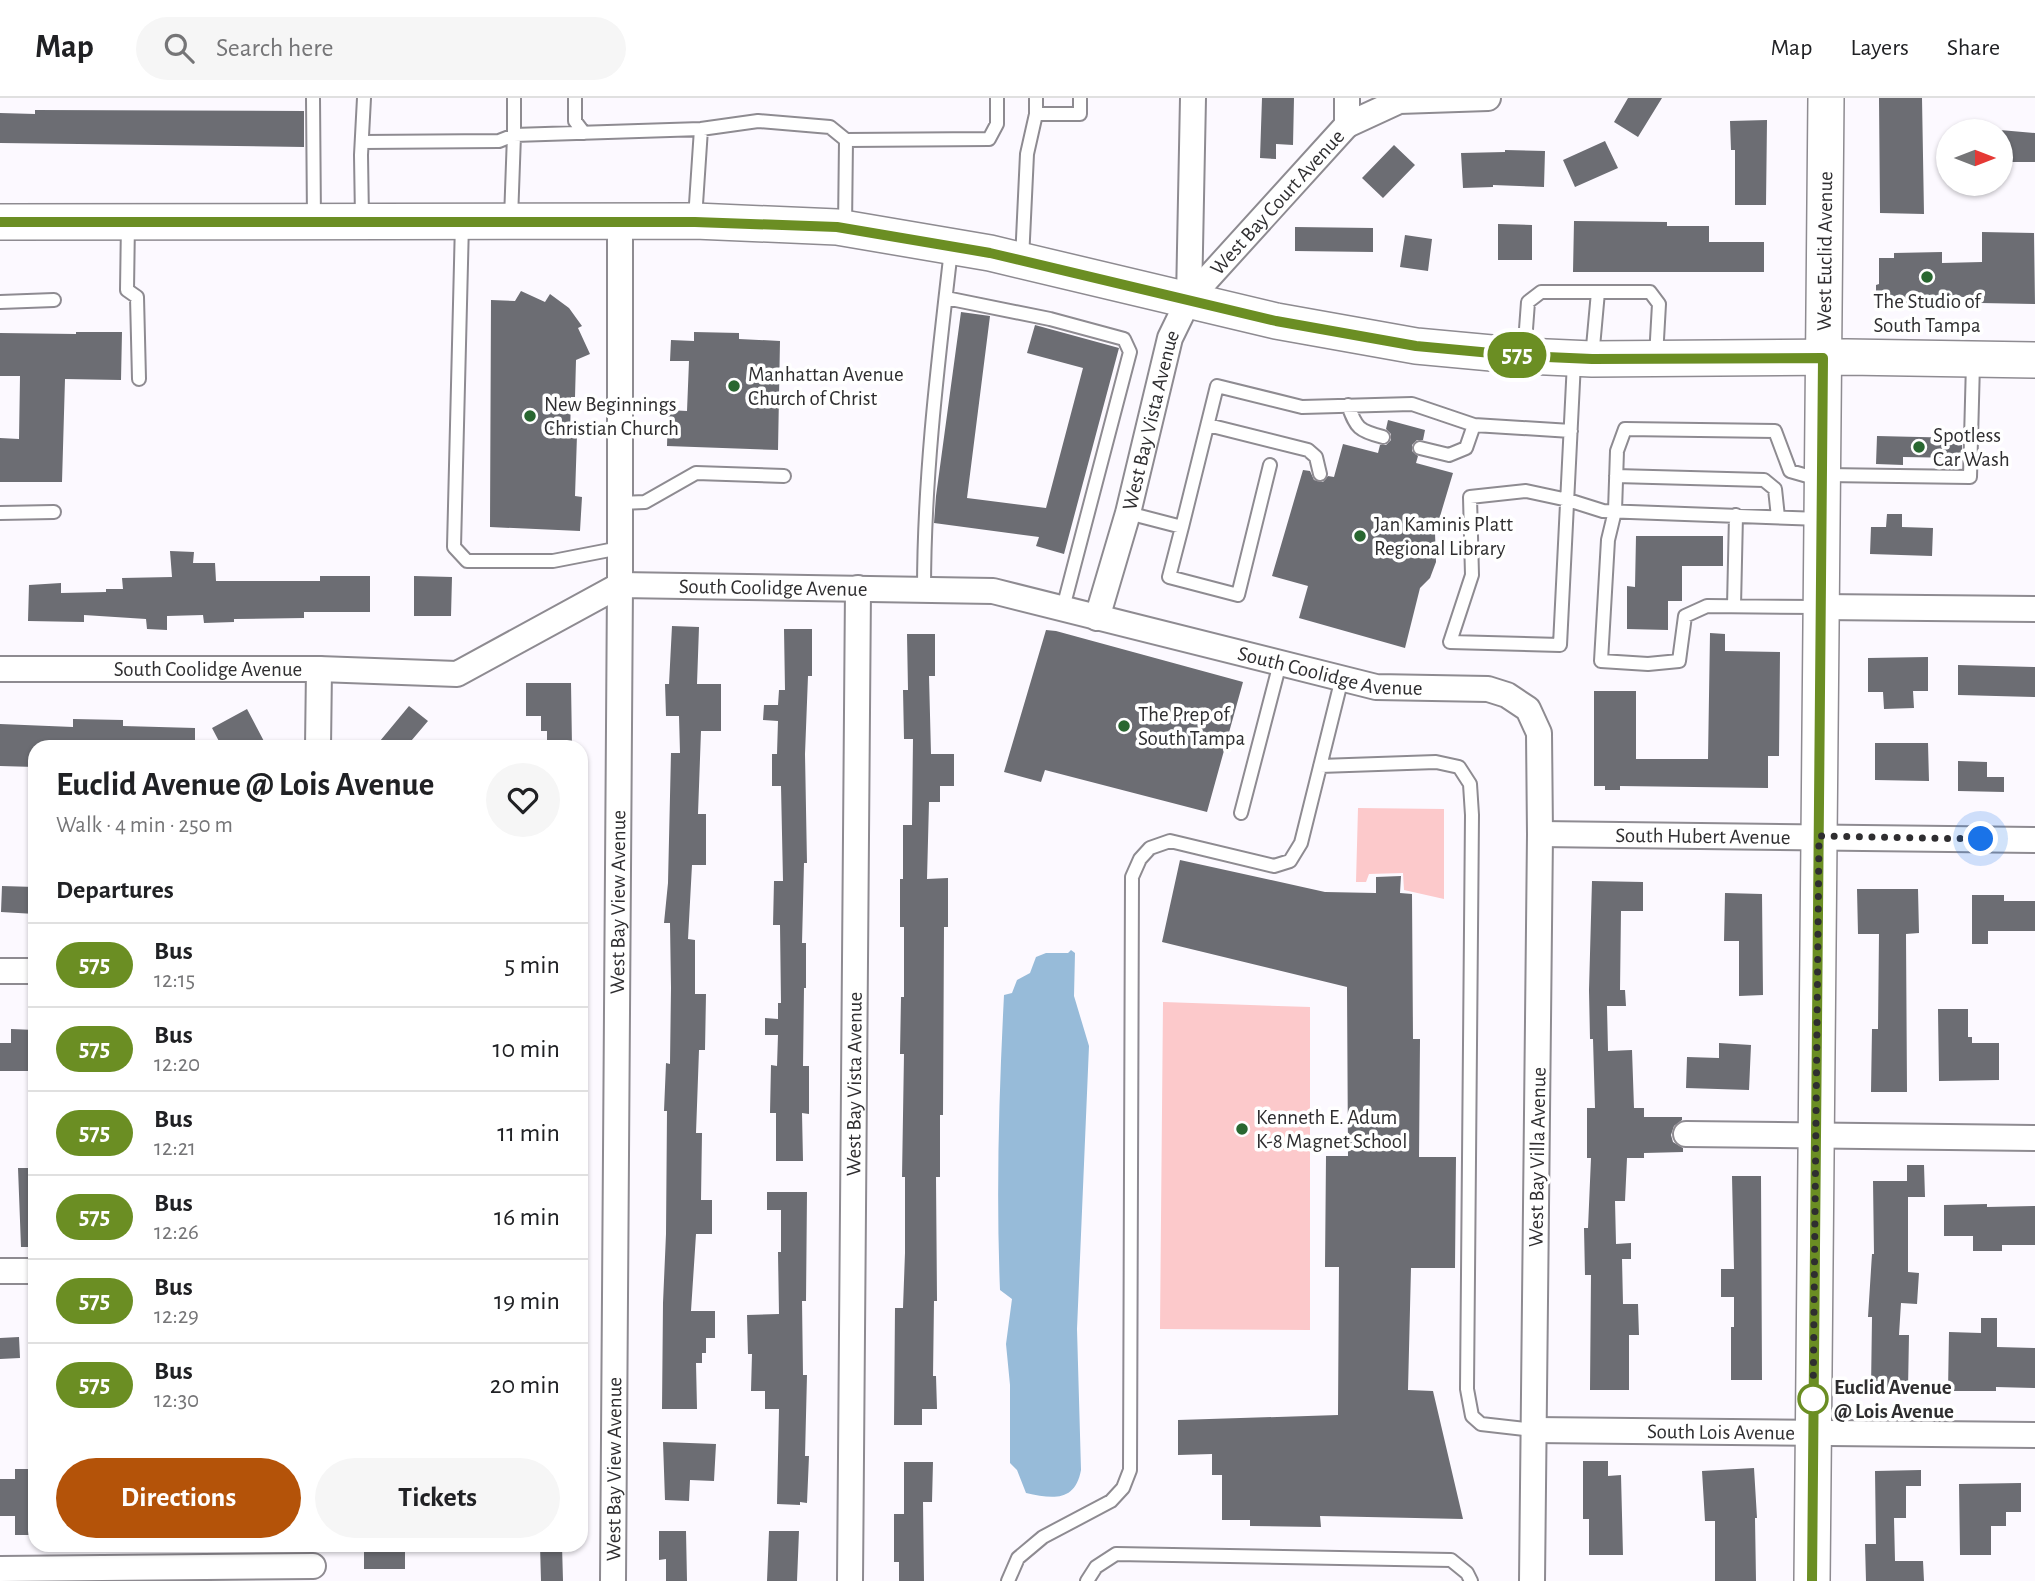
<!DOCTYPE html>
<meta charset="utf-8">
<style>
:root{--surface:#fff;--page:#f6f6f6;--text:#202124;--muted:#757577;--line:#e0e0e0;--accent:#b45309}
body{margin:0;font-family:"Alegreya Sans",sans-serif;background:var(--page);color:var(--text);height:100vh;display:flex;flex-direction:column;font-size:26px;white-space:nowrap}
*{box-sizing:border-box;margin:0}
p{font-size:23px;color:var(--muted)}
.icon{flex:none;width:38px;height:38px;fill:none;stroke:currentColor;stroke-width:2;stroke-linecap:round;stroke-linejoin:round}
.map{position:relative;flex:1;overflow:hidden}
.details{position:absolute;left:28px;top:642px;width:560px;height:812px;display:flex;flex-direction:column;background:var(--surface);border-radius:21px;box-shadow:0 2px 5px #0004}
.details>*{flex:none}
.badge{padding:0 14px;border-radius:23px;font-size:24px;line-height:46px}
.needle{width:46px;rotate:90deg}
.tools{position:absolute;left:1936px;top:21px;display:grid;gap:14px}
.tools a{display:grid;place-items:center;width:77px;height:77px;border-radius:50%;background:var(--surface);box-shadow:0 2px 5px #0004;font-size:35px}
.you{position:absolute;width:35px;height:35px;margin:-18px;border:5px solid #fff;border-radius:50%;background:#1a73e8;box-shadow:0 0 0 10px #1a73e833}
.map>.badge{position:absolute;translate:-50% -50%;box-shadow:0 0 0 4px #fff}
h2{padding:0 28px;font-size:26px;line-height:63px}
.round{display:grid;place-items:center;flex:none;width:74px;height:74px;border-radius:37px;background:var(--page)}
.overview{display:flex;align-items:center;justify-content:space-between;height:119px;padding:0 28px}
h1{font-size:33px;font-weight:600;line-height:52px}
.action{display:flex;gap:14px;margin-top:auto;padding:14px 28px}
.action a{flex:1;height:80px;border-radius:42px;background:var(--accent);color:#fff;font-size:28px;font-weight:600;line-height:80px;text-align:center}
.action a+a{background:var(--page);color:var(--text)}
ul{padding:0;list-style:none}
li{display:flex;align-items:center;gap:21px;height:84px;padding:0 28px;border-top:2px solid var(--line)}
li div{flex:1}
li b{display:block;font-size:26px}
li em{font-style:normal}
li .badge{min-width:77px;font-weight:700;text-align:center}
header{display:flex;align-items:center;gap:42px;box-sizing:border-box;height:98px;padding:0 35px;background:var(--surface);border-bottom:2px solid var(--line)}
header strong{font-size:33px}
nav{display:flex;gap:38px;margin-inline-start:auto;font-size:24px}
.search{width:490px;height:63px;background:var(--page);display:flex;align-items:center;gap:18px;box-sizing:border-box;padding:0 24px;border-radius:38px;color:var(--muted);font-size:26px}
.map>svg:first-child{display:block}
.green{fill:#fcc9cb}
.water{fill:#97bbd9}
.building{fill:#6c6d73}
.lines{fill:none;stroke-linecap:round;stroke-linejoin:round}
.lane-casing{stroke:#8e8b91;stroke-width:16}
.street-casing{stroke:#8e8b91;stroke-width:28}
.secondary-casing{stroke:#8e8b91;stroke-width:38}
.lane{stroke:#fff;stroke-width:12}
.street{stroke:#fff;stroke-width:24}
.secondary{stroke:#fff;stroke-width:35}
.line-casing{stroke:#fff;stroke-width:16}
.line{stroke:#6b8e23;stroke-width:10}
.walk{stroke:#2f2e30;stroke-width:7;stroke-dasharray:0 12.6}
.poi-dot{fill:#296730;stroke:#fff;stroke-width:2.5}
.stop-dot{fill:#fff;stroke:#6b8e23;stroke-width:3.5}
.labels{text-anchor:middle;stroke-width:7;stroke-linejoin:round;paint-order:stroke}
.street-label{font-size:21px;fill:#2f2e30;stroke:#fff}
.poi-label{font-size:21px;fill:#2f2e30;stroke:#fff;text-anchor:start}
.stop-label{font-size:21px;font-weight:bold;fill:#2f2e30;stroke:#fff;text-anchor:start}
</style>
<header>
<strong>Map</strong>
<div class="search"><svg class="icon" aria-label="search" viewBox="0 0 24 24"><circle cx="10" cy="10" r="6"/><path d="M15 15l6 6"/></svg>Search here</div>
<nav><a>Map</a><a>Layers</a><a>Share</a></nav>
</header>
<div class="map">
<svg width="2035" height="1483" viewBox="0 0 2035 1483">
<rect width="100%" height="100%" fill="#fcf9ff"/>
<path class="green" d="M1358,710l86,1v90l-40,-9 -1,-17 -34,1 -3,8h-10z
M1163,904l147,5v323l-150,-1z"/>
<path class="water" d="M1071,852l4,3 -1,43 15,50 -12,283 4,141c-6,32 -28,29 -55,23l-9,-23 -7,-7v-78l-4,-41 6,-45 -12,-9c-4,-99 -1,-196 4,-295l8,-2 5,-13 13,-7 6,-16 10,-4h22z"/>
<path class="building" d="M1262,0h32l-1,47 -17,-1v15l-16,-1z
M1628,0h34l-24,39 -24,-15z
M1879,0h43l2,116 -44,-1z
M35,12l269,1v36l-304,-4v-30l35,1z
M1767,22l-1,85h-31v-55h-4l-1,-29z
M2000,32l35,3v29h-35z
M1605,43l13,27 -43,19 -12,-27z
M1394,47l21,20 -32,33 -21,-20z
M1505,52l40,1 -1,36 -51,-2v2l-30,1 -2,-35 44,-1z
M1574,123l93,1v4h42v16h55v30h-191z
M1498,126l34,1v35h-34z
M1295,129l78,1v24l-78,-1z
M1982,134l52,1 1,71 -54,-1v-6h-61v6h-35l-9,-8v-10l3,-1v-26h15v-5l48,-1v11l40,-1z
M1405,137l27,4 -4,32 -28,-4z
M521,193l24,11 5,-8 19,14 13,18 -4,2 12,26 -14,6 -1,37h-4l-1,37 7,1 -2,61 7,1 -2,34 -90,-4 1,-227 24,1z
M961,214l29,4 -23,182 79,10 37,-140 -56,-15 8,-28 84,23 -55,206 -28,-8 3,-9 -105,-14 2,-27z
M76,234h46l-1,48 -56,-1 -3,103h-62v-44l19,1 1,-63h-20v-43l76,1z
M694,234l45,1v6l41,2 -2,109 -111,-4 1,-36 19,1 2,-50h-19l1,-21 23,1z
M1388,322l37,10 -2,10h-6l-5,5v6l6,5 -2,7 37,10 -18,60 1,29 -6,16 -10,10 -15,60 -106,-30 9,-32 -36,-10 31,-106 7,1 4,9 9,2 5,-6 6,1 9,-33 35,9 2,-8h6l5,-5v-6l-5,-5z
M1877,338l85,2v20l-59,-1v8l-27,-1z
M1887,416h15v13l31,1 -1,28 -62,-2 1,-27h15z
M1636,438h87v30h-41v35h-14v29l-41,-1v-43l8,1z
M170,453l24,1 -1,11h22l1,18h104v-5h50v36h-66v6l-70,1v3l-30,1 -1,-8 -36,1v14l-20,-1 -1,-10 -62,-4v7l-56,-1 1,-36 32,-2v10l45,-1v-3h17l-1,-11 50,-1z
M414,478l38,1 -1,39h-37z
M672,528l27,1 -2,57h24v47h-20l-3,83h8v51h-14l-4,74 7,1v54h11l-1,56h-6l-3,83h6l-1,67h11v34h-16l-5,77h24v27h-9v15h-4v10h-6l1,46h-35l1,-106 3,-69 1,-123h-3l2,-48 4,1 1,-76 -1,-65h-6l4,-40 3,-130h9l-1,-37h-13l-1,-32h4z
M784,531h28v47h-4l-3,78 2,109h-3l-2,80h4v45h-2l-1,78h6v48l-7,-1 1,48h-27v-48h-6l1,-48 6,1 1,-31h-13v-17l13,1v-16h3l-1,-78h-7l1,-44h9l-2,-95h-9v-32h5l1,-33 -15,-1 1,-15h14l1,-15h6z
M1046,532l10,1 187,51 -36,130 -162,-42 -4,12 -37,-10z
M1710,535l15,1v17l55,1 -1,104h-11v32l-148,-2v4h-15v-4h-11v-95h42v68h72z
M907,536h28v42h-6l2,78h23v32h-14v16h-11l-2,77 21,-1v49h-4l-1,188h-3v62h-4l1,124h-3l-1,75h3l1,33h-15v16h-28l1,-117h8l2,-55v-76h-3l2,-123h-4l1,-57h3v-70h-4v-48h3v-54h9l1,-86h-9l-1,-49h5z
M1928,559v34h-15l1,17 -30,1 -1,-17h-15v-34z
M1958,567l77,2v30l-77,-2z
M526,585h45l1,64h-25v-16h-6v-15h-15z
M409,608l19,15 -22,26h-31z
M247,611l20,38h-45l-10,-19z
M73,621l50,1v6l72,2v19h-160v20l-35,-1v-42l73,3z
M1875,645h53l1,38 -54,-1z
M1958,663l29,1v15h17v15l-46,-1z
M1180,762l145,32 51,1v-16l25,-1 -1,17 12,1 1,145h7l-1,118h37l-1,111h-44l-3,122 25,1 30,128 -143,-3 1,11 -71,-1v-6h-28v-45h-10v-21l-34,1v-35l160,-5 1,-148h-14l1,-111h22l-1,-169 -185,-45z
M1592,783l51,1v29h-22l-1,79h5l1,16h-19l1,45 24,-1 2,58h10v9h38v3l-8,6 -3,9 2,7 10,6v4l-39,1v5h-17l-2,43h-10l1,43 15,-1v16h-9l1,45h15l1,31h-10v55h-39l1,-115h-6l-1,-47h4l3,-70h-4v-50h8l-2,-69h-3l-1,-49z
M2,788l33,1v27l-34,-2z
M1857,791h61l1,44 -13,1 1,158h-36l1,-63h6l1,-95h-21z
M1725,795l37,1 1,101 -24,1v-55h-15z
M1972,797h32v6h31v30h-47v13h-16z
M1938,911h30v28h4v6h27v37l-60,1z
M11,931l24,1v41h-35v-28h11z
M1719,945l32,2 -2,45 -63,-2 1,-31 32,1z
M1907,1067h17l1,32h-17v75l11,1 -2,31 -16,-1 -2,32h10l-1,54h-37l1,-72h-4l4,-63h2l-1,-73h34z
M18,1070h17v79h-14z
M1732,1078h29l1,204h-31v-53h3v-30h-13v-28h13z
M767,1094h40l-1,109h-4l1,74h4l-2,81h4l-2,47 -7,-1v3l-23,-1 2,-95h-14v-18h-14l1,-37h-4l-1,-39 32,-1 -1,-62h3v-42h-14z
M1987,1106v3l48,-1v39h-33v6h-29v-15h-29v-31z
M1981,1220h16v29l38,1v40l-39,-1v4h-48l1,-59 32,1z
M19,1239l1,21 -20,1v-21z
M663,1344l53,2 -2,37 -24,-1 -1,21 -24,-1z
M1583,1363h25v15l13,-1 2,80h-34v-36h-6z
M904,1364h29l-1,40h-9l1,79h-25v-19h-5v-48h10z
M1754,1370l3,50h-2l1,63h-41v-60h-10l-3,-50z
M15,1371h20v49h-4v17h-16v-19h-15v-37h15z
M1921,1372v16h-15v32h-12l1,43h28l1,20h-58l-1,-37h11l-1,-73z
M2021,1385v29h-15v14h-15v29h-31l-1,-71z
M659,1433h27l1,50h-21v-22l-7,1z
M769,1433h30l-2,50h-30z
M364,1447h41v24h-41z
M540,1447h22l1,36h-22z"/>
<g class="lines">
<defs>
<path id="lane" d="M313,0l1,122
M514,0v37l187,-6 57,-8 72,6 16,13 143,-1 8,-15v-26
M575,0v23l9,12
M1036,0v16h44v-16
M362,44l137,-1 15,-6 -3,84
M362,121l-1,-64 3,-57
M695,121l6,-90
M128,124l-1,68 10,7 2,82
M462,125l-8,324 13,14h86l67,-13
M845,129l1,-87
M1022,162l5,-106 9,-40
M946,200l104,21 74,20 6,13 -67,256
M0,204l54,-2
M1524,258l4,-54 13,-10h109l9,12 -3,53
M1592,260l6,-66
M1574,264l-14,283 -110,-3 22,-67 -2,-78 56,-6 42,9 35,11 218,8
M1348,307c8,23 11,26 35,32
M1208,327l100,25 8,7 4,17
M1420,350l29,7 17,-7 8,-23
M1826,377l144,2 3,-114
M1616,378l148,4 11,9 3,28
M620,405l25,-1 51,-29 88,3
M0,415l54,-1
M1128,415l54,14 35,-141 85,21 110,-3 62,21 97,6
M1182,429l-13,50 69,18 32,-130
M924,492c0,-114 14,-227 27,-340
M1734,508l2,-91
M1818,509l-111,-1 -22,10 -6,45 -31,3 -47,-3 7,-121 7,-29 2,-60 8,-22 150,2 15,40 28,8
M1320,668l116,-4 23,5 11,17 2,31 -5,574 5,27 9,8 53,6
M1241,715l39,-150
M1008,1483l10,-23 25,-21 68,-36 12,-13 7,-18 2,-593 8,-18 10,-11 20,-7 104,25 16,-5 11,-18 41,-165
M1087,1483l9,-14 20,-13 335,6 16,13 4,8"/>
<g id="street">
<path d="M1347,27l52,-24 89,-3"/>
<path id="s1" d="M1189,201l158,-174v-27"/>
<path d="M1820,509l215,2"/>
<path id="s2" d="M1097,520l31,-105 42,-175 19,-39 4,-201"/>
<path id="s3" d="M0,571h319l138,5 163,-89 373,6 383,96 112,2 19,6 21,14 11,24 1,101 -8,747"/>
<path d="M318,649l1,-78"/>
<path id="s4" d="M1540,736l495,6"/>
<path d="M0,873h35"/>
<path d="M1686,1036l349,4"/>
<path d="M0,1173h35"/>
<path id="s5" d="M1534,1332l501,5"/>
<path d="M0,1471l313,-3"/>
<path id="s6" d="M613,1483l7,-996v-364"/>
<path id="s7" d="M850,1483l8,-993"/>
</g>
<g id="secondary">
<path d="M0,124l695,-1 142,6 153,26 286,68 140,25 108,10 68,3 255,-2 188,3"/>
<path id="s8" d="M1812,1483l14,-1483"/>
</g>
</defs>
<use href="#lane" class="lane-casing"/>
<use href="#street" class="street-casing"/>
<use href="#secondary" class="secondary-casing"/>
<use href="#lane" class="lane"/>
<use href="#street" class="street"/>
<use href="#secondary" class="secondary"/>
</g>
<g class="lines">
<defs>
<path id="line" d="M0,124h695l142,5 153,26 286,68 140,25 108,10 68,3 231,-1 -11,1223"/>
</defs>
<use href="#line" class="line-casing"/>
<use href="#line" class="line"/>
<path class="walk" d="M1813,1301v7l6,-570 162,3"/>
</g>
<g class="poi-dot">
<circle cx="1927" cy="179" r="7"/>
<circle cx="734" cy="288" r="7"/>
<circle cx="530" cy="318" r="7"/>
<circle cx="1919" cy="349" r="7"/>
<circle cx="1360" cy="438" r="7"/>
<circle cx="1124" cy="628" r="7"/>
<circle cx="1242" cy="1031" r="7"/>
</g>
<circle class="stop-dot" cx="1813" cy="1301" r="14"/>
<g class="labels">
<g class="street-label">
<text dy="7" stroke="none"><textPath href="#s1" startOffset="131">West Bay Court Avenue</textPath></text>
<text dy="7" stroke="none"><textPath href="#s8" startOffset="1330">West Euclid Avenue</textPath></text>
<text dy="7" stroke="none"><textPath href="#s2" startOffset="205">West Bay Vista Avenue</textPath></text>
<text dy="7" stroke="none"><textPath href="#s3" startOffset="796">South Coolidge Avenue</textPath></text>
<text dy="7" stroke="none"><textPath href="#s3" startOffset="208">South Coolidge Avenue</textPath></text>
<text dy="7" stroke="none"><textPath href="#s3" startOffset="1363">South Coolidge Avenue</textPath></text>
<text dy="7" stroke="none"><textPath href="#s4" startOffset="163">South Hubert Avenue</textPath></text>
<text dy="7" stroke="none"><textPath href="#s6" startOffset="679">West Bay View Avenue</textPath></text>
<text dy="7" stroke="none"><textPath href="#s7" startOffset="497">West Bay Vista Avenue</textPath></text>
<text transform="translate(1537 1059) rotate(-89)" y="7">West Bay Villa Avenue</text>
<text dy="7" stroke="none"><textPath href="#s5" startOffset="187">South Lois Avenue</textPath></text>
<text dy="7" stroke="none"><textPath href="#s6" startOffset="112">West Bay View Avenue</textPath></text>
</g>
<g class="poi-label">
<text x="1927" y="210" text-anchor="middle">The Studio of<tspan x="1927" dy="24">South Tampa</tspan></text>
<text x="748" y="283">Manhattan Avenue<tspan x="748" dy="24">Church of Christ</tspan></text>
<text x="544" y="313">New Beginnings<tspan x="544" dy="24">Christian Church</tspan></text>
<text x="1933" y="344">Spotless<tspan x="1933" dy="24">Car Wash</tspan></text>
<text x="1374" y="433">Jan Kaminis Platt<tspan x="1374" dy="24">Regional Library</tspan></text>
<text x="1138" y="623">The Prep of<tspan x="1138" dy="24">South Tampa</tspan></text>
<text x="1256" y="1026">Kenneth E. Adum<tspan x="1256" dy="24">K-8 Magnet School</tspan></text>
</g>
<g class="stop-label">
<text x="1834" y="1296">Euclid Avenue<tspan x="1834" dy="24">@ Lois Avenue</tspan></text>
</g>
</g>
</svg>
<div class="tools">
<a><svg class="needle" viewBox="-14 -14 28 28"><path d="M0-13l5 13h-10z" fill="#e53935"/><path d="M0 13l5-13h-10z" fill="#757577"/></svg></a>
</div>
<div class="you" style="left:1981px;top:741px"></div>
<b class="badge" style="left:1517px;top:257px;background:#6b8e23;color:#fff">575</b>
<section class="details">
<div class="overview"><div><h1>Euclid Avenue @ Lois Avenue</h1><p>Walk · 4 min · 250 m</p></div><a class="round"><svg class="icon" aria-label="heart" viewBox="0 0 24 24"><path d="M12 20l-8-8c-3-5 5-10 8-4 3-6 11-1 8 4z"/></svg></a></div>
<h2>Departures</h2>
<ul>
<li><span class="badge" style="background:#6b8e23;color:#fff">575</span><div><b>Bus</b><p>12:15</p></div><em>5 min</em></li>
<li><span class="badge" style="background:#6b8e23;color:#fff">575</span><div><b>Bus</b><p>12:20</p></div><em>10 min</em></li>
<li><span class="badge" style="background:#6b8e23;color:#fff">575</span><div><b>Bus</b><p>12:21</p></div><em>11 min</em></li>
<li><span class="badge" style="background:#6b8e23;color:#fff">575</span><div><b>Bus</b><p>12:26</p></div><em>16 min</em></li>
<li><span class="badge" style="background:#6b8e23;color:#fff">575</span><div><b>Bus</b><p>12:29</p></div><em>19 min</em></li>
<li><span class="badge" style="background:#6b8e23;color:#fff">575</span><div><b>Bus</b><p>12:30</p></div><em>20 min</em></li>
</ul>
<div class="action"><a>Directions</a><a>Tickets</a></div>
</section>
</div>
